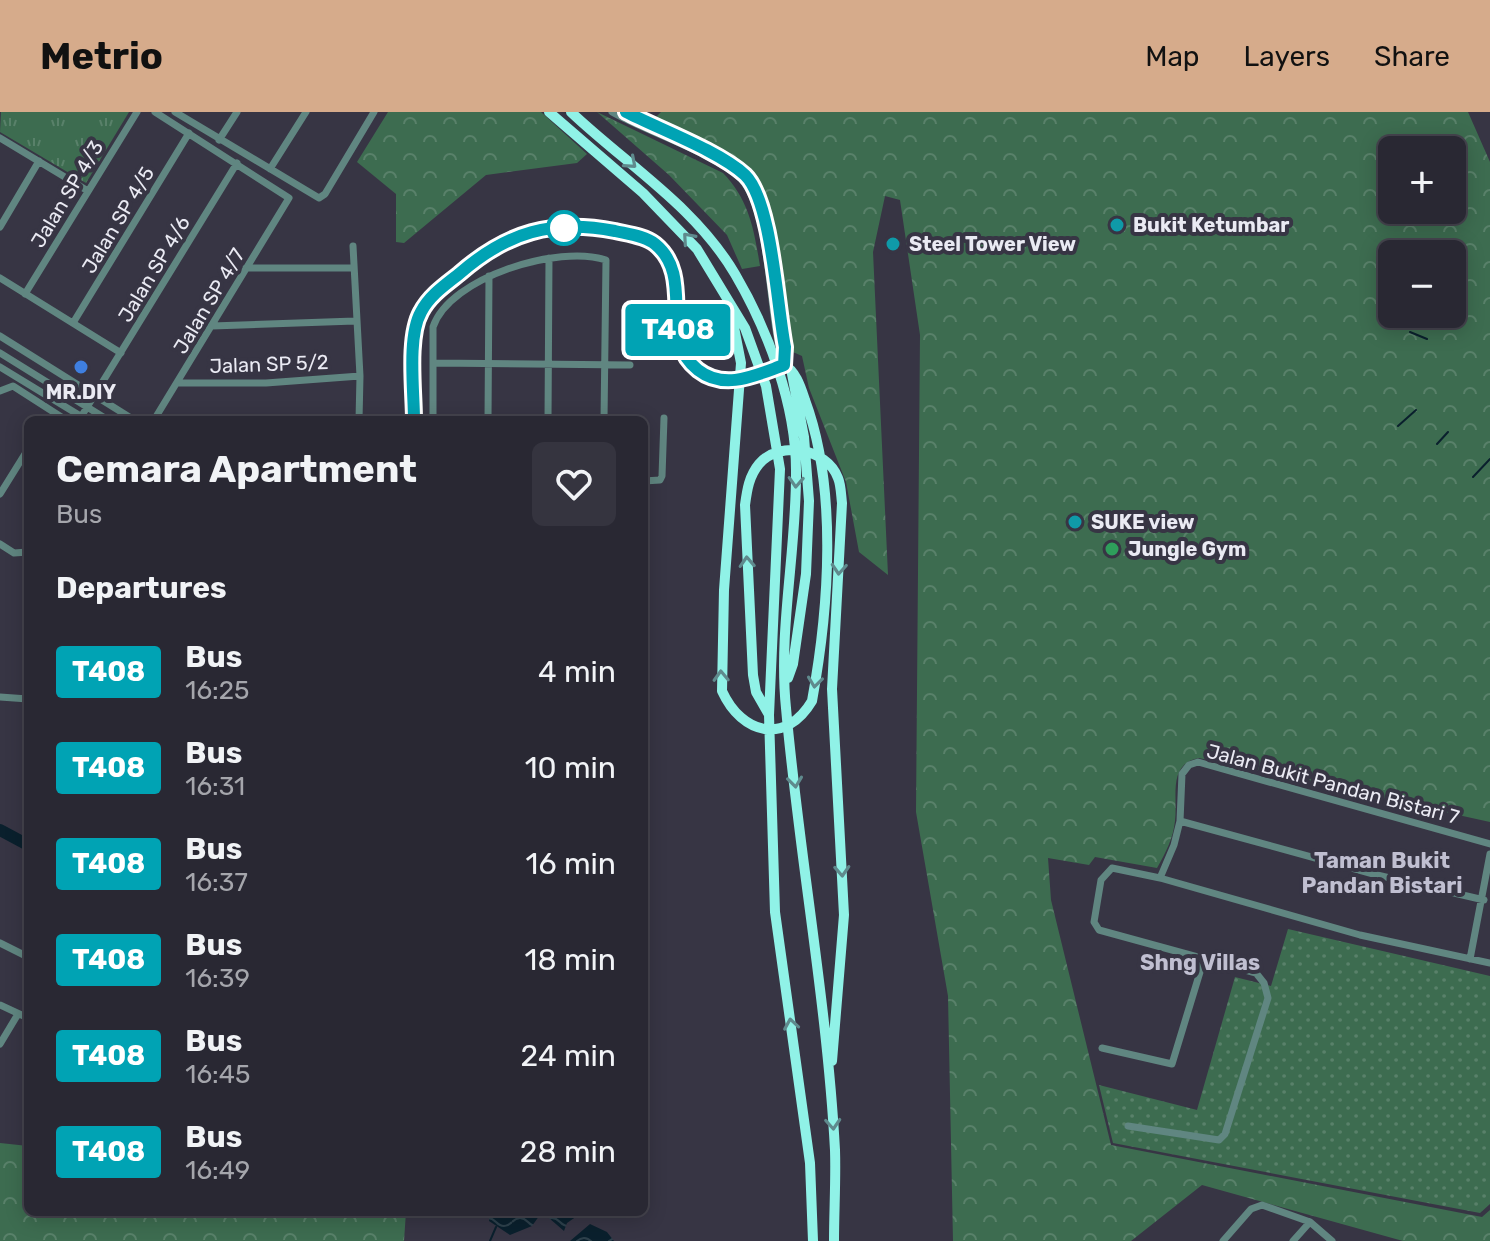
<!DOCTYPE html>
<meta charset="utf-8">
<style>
:root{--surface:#292833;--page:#35343f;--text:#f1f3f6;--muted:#a5a6ac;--line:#45444e;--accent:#d6ab8b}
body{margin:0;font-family:Rubik,sans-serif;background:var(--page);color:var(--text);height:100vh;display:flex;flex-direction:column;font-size:30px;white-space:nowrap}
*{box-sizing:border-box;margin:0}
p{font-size:26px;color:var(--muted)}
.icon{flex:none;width:44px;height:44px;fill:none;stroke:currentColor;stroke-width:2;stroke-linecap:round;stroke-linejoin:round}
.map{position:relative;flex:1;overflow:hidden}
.sheet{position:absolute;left:24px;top:304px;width:624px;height:800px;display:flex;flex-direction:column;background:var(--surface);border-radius:12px;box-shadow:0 4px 20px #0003,0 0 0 2px var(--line)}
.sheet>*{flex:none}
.badge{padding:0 16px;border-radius:6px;font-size:28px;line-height:52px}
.fabs{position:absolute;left:1378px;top:24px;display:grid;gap:16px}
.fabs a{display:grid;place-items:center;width:88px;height:88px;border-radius:12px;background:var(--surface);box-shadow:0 4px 20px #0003,0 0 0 2px var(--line);font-size:40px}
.map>.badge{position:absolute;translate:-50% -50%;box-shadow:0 0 0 4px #fff}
h2{padding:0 32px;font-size:30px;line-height:72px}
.round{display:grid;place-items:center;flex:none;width:84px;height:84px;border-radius:12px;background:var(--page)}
.head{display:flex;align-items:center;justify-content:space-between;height:136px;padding:0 32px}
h1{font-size:38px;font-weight:700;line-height:60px}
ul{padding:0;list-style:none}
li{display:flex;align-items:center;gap:24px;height:96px;padding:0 32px}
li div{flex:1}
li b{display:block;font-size:30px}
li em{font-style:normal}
li .badge{min-width:88px;font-weight:700;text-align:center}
header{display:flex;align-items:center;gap:48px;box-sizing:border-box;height:112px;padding:0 40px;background:var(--accent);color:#111}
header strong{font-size:38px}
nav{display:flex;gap:44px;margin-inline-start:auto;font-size:28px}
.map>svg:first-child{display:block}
.grass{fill:url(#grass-dots)}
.forest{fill:url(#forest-crowns);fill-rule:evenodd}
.park{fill:url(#park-tufts)}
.water{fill:url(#water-waves)}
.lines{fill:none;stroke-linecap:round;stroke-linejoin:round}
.stream{stroke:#0a202d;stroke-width:2}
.river{stroke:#0a202d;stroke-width:12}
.minor{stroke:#608681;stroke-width:7}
.highway{stroke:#90f2e7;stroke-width:10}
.oneway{stroke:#5f8a8d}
.line-casing{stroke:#fff;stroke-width:18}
.line{stroke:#00a3b4;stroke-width:12}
.culture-dot{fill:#0f9aa8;stroke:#373544;stroke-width:3}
.stop-dot{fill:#fff;stroke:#00a3b4;stroke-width:4}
.shop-dot{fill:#3f7fe0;stroke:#373544;stroke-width:3}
.leisure-dot{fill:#2e9e5b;stroke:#373544;stroke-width:3}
.labels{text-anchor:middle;stroke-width:8;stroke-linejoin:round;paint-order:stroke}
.street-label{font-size:20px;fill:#eaeaf3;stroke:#373544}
.poi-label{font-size:20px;font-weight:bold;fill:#eaeaf3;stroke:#373544;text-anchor:start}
.neighbourhood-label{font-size:22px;font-weight:bold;fill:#c0bfd1;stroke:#373544}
</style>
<header>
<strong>Metrio</strong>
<nav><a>Map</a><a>Layers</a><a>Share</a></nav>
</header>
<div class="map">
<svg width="1490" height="1129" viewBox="0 0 1490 1129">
<defs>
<pattern id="grass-dots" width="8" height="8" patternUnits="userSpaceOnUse" patternTransform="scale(2)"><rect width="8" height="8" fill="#3d6c50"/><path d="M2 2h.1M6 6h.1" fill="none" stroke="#59816a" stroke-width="1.8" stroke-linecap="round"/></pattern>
<pattern id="forest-crowns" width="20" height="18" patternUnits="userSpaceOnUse" patternTransform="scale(2)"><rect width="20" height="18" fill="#3d6c50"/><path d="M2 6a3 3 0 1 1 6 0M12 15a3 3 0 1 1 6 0" fill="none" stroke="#59816a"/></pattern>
<pattern id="park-tufts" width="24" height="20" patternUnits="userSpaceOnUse" patternTransform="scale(2)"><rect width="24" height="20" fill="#3d6c50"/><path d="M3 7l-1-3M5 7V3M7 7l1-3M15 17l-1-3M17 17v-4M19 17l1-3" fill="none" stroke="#59816a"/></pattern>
<pattern id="water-waves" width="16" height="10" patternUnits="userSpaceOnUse" patternTransform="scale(2)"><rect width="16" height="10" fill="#0a202d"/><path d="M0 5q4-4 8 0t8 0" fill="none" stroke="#2e414c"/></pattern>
</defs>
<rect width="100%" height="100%" fill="#373544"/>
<path class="grass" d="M1288,817l202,47v228l-10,9 -367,-70 -14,-58 98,25 38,-133 36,9z"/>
<path class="forest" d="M388,0h153l46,42 -10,9 -91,12 -82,68 -8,-1v-48l-39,-32z
M597,0l126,61c26,27 31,56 37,93l-18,3 -15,-34 -58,-60z
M661,0h807l22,50v660l-291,-64c-32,6 -21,39 -24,63 -2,18 -9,31 -18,47l-62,-11 -6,8 -41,-7 3,42 60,245 371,72 8,-7v31h-87l-201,-56 -71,56h-178l-5,-245 -32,-184 4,-477 -20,-135 -15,-4 -12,56 15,323 -29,-23 -13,-70 -37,-94 -7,-32 -9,-4 -15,-71 -2,-47 -21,-57 -102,-57zM1392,38h60v60h-60zM1392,142h60v60h-60z
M0,1031l28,3v66h378l-2,29h-404z"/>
<path class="park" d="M1,0h128l-43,71 -86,-51z"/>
<path class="water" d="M490,1100h89l1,2 -13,9 -3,8 -22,-19 -10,14 -22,9 -21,-14z
M590,1112l17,8 7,9h-44z"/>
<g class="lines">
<path class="stream" d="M1410,220l17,7
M1398,314l18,-16
M1437,332l11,-12
M1473,365l17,-18
M490,1129l6,-14"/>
<path class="river" d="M0,718l28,15"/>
<path class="minor" d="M175,0l144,86 6,-4 49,-82
M612,0c37,21 93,37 126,64 35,30 29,143 46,189
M626,0c33,17 94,39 119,63 27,26 32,133 40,172l-1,16
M0,26l88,53
M219,28l18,-28
M270,57l36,-57
M0,115l39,-66
M353,134l7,130 -1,44
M246,156h108
M0,166l121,75
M25,182l112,-182
M73,211l116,-190
M212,214l143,-5
M0,224l134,84
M0,241l108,67
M434,251l196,2
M0,255l87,53
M178,271h88l94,-7
M0,279l13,-5 53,34
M81,305l156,-254
M154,308l135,-222 -134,-86
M414,308c0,-29 -7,-83 7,-108 8,-15 21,-24 33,-35 51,-43 95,-59 162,-46 13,3 30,5 40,14 39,33 1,96 43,126 25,19 55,5 80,-5
M433,308v-93c17,-50 126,-83 173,-67l-2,160
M488,308l1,-144
M548,308l1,-162
M644,369l16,-1 2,-4 2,-58
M0,382l28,-45
M0,432l14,9 14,-1
M0,585l28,2
M1180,709l197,54 107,25
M1160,766l14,-33 6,-24 2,-47 7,-9 9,-3 292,82
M0,831l28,14
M1470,847l20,-105
M0,893l28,13
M0,932l18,-30
M1102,936l70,16 32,-105
M1128,1014l91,14 6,-6 43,-136 -4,-15 -8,-10 -157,-43 -5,-8 7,-42 11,-12 48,10 200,57 130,28
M1223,1129l28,-32 11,-4 48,17 22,19
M1293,1129l17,-19"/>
<path class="highway" d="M549,0l94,81 54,56 48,79 21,58 14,83 -11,246 6,197 35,251 3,78
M571,0c56,53 124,94 164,162 33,56 61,131 61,196 1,79 -18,159 -10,238 13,147 41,294 49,442 1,30 -1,61 -1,91
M731,200l10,51 -17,227 -2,101c20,44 64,54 90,10 17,-93 26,-212 -7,-301 -4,-12 -9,-29 -21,-35
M788,566l5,-14 13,-90 3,-73 -5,-64 -12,-63
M768,601l-12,-21 -3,-17 -8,-170c2,-15 4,-29 14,-41 20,-24 68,-16 79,14 3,7 3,17 4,25l-10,186 12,226 -12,146"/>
</g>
<defs><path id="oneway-chevron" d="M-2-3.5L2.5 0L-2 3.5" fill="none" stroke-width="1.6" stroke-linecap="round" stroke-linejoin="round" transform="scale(2)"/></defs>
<g class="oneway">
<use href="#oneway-chevron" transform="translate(631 51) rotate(41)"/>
<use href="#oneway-chevron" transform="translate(688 126) rotate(-131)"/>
<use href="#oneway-chevron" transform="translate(796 370) rotate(93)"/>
<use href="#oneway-chevron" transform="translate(747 450) rotate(-93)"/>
<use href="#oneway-chevron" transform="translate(839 457) rotate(94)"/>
<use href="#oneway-chevron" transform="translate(721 564) rotate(-92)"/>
<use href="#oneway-chevron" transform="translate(815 570) rotate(97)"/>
<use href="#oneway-chevron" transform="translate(795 670) rotate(83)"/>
<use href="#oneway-chevron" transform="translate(842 759) rotate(87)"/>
<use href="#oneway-chevron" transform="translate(791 912) rotate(-99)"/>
<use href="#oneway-chevron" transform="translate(833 1012) rotate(86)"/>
</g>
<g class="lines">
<defs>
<path id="line" d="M414,308c0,-29 -7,-83 7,-108 8,-16 24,-27 38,-38 48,-42 93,-55 156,-43 13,3 30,5 40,13 41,33 2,95 43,126 27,21 58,5 86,-5l1,-18c-8,-39 -13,-146 -40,-172 -26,-24 -86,-46 -119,-63"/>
</defs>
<use href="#line" class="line-casing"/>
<use href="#line" class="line"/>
</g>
<g class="culture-dot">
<circle cx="1117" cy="113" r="8"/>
<circle cx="893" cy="132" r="8"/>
<circle cx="1075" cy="410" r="8"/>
</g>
<circle class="stop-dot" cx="564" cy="116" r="16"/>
<circle class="shop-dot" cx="81" cy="255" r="8"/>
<circle class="leisure-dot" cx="1112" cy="437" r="8"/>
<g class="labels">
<g class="street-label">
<text transform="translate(67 82) rotate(-59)" y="7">Jalan SP 4/3</text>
<text transform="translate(118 108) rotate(-59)" y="7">Jalan SP 4/5</text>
<text transform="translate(154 157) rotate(-59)" y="7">Jalan SP 4/6</text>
<text transform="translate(209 189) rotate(-59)" y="7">Jalan SP 4/7</text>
<text transform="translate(269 252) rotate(-2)" y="7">Jalan SP 5/2</text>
<text transform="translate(1333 672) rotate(15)" y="7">Jalan Bukit Pandan Bistari 7</text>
</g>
<g class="poi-label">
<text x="1133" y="120">Bukit Ketumbar</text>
<text x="909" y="139">Steel Tower View</text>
<text x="81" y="287" text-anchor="middle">MR.DIY</text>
<text x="1091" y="417">SUKE view</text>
<text x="1128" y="444">Jungle Gym</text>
</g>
<g class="neighbourhood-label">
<text x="1382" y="756">Taman Bukit<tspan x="1382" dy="25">Pandan Bistari</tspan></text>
<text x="1200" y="858">Shng Villas</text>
</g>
</g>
</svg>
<div class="fabs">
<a>+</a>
<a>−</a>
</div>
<b class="badge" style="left:678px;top:218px;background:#00a3b4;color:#fff">T408</b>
<section class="sheet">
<div class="head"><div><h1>Cemara Apartment</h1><p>Bus</p></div><a class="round"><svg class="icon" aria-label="heart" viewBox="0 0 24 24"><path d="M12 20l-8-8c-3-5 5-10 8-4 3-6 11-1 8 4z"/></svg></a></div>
<h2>Departures</h2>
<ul>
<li><span class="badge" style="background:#00a3b4;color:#fff">T408</span><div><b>Bus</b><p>16:25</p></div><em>4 min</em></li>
<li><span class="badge" style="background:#00a3b4;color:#fff">T408</span><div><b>Bus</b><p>16:31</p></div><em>10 min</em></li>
<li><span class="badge" style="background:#00a3b4;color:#fff">T408</span><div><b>Bus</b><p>16:37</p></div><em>16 min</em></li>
<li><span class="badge" style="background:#00a3b4;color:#fff">T408</span><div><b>Bus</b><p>16:39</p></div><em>18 min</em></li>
<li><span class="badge" style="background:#00a3b4;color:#fff">T408</span><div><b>Bus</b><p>16:45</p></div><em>24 min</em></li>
<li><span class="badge" style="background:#00a3b4;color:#fff">T408</span><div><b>Bus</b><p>16:49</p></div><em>28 min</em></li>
</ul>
</section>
</div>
